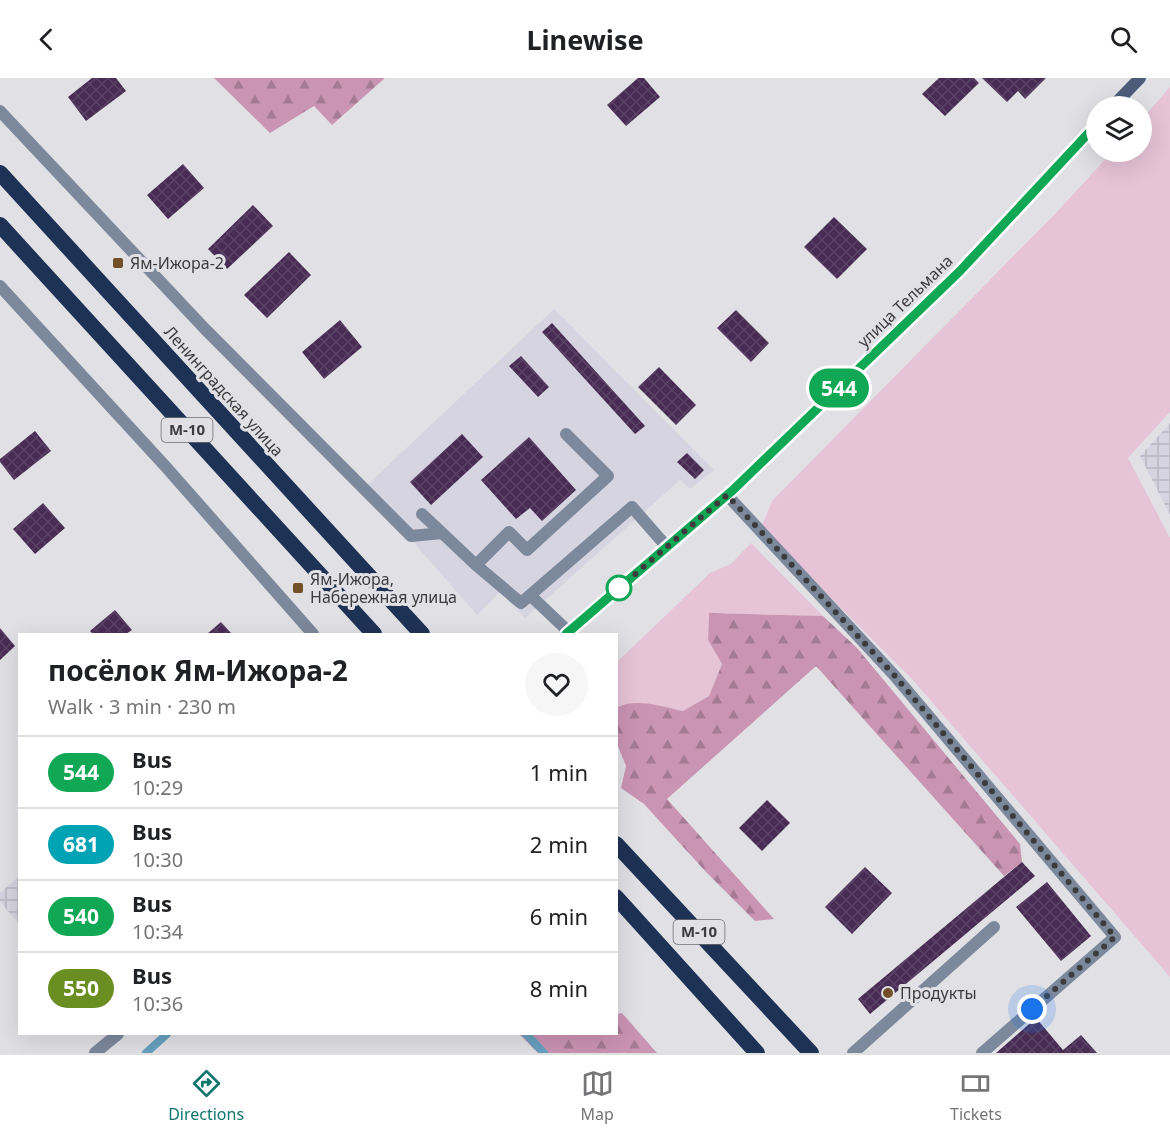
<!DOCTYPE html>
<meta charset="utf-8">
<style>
:root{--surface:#fff;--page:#f6f6f6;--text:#202124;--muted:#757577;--line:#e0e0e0;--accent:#0f766e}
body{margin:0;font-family:"Noto Sans",sans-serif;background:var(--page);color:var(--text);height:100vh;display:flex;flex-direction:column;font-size:22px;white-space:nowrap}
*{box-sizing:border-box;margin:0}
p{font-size:20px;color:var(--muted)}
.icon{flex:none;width:33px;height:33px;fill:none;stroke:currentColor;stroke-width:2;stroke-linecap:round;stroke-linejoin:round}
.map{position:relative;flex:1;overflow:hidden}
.panel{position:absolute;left:18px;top:555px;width:600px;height:402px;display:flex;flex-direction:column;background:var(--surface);border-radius:0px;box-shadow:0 6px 24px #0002}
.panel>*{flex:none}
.badge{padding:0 12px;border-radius:20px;font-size:21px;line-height:39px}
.controls{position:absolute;left:1086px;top:18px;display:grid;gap:12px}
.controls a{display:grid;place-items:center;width:66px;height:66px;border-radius:50%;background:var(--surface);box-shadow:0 6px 24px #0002;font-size:30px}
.you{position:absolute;width:30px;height:30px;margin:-15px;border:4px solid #fff;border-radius:50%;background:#1a73e8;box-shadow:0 0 0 9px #1a73e833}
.map>.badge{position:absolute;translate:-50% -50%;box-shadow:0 0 0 3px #fff}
.round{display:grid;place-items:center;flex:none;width:63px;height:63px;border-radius:32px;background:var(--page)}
.overview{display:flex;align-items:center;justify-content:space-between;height:102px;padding:0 30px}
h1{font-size:28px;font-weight:700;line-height:45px}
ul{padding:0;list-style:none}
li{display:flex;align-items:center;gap:18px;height:72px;padding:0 30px;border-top:2px solid var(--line)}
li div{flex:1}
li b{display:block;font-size:22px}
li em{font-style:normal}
li .badge{min-width:66px;font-weight:700;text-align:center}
header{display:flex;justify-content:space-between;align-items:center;height:78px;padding:0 30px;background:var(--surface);font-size:27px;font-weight:700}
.tabs{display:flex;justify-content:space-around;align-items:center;height:84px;border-top:2px solid var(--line);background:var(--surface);font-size:16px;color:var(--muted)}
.tabs a{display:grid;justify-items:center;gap:3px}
.tabs .on{color:var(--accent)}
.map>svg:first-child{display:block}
.built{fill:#d5d4e0}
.industrial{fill:url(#industrial-grid)}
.green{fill:#e6c3d6}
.forest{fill:url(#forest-firs)}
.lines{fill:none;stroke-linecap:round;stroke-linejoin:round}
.stream{stroke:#67a0bf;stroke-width:8}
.building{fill:url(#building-cross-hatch)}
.service{stroke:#7c889c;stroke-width:12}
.tertiary{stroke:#7c889c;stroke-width:12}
.secondary{stroke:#4c5d7a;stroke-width:12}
.trunk{stroke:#1e3256;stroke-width:16}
.line-casing{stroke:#fff;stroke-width:14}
.line{stroke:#10a855;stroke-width:9}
.walk{stroke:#3c3c3e;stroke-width:6;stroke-dasharray:0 10.8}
.poi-dot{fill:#724f28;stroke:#e1e1e5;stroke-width:2}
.stop-dot{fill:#fff;stroke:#10a855;stroke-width:3}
.labels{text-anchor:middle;stroke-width:6;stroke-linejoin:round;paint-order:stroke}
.shield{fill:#e1e1e5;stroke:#6e6e70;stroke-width:1.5}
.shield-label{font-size:15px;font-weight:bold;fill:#3c3c3e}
.poi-label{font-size:16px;fill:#3c3c3e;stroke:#e1e1e5;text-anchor:start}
.street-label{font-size:16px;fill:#3c3c3e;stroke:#e1e1e5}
</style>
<header><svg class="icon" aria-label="back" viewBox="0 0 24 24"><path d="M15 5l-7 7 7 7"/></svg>Linewise<svg class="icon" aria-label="search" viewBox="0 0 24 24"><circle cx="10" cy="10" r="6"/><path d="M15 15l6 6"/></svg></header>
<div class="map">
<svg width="1170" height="975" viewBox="0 0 1170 975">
<defs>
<pattern id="industrial-grid" width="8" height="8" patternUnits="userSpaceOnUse" patternTransform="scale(1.5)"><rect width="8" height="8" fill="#d5d4e0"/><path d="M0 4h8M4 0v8" fill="none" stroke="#b8b7c1"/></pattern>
<pattern id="forest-firs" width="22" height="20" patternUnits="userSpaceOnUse" patternTransform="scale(1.5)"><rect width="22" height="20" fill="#ca94b3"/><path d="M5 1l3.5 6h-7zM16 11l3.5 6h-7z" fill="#a57a93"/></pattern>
<pattern id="building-cross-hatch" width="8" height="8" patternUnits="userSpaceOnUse" patternTransform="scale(1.5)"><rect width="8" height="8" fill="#492c54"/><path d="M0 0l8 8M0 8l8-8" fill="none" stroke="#5b4365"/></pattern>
</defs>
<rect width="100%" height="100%" fill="#e1e1e5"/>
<path class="built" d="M554,231l160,161 -24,19 -10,-9 -155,138 -25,-26 -23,23 -112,-128z"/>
<path class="industrial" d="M1170,345v92l-30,-59z
M19,798v48l-19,-22v-9z"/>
<path class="green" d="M1170,9v325l-42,46 42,80v439l-258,-298 -151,-151 11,-27 283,-287 57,-62h30v-33z
M751,465l72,73 -114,-3 -1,27 14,24 -13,32 -26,15 -35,-7 -31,4v-46l93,-89 21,-9z"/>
<path class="forest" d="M214,0h171l-53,47 -18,-19 -44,27z
M709,535l114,3 34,32 163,196 2,18 -18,14 -188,-210 -149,133 107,120 -19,2 -49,-49 -62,-68 -23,-16 5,-22 -9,-22 -1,-36c20,-11 46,-1 67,3l26,-15 13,-32 -14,-24z
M622,935l35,40h-119l-19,-19h97l1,-20z"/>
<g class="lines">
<path class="stream" d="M526,956l18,19
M146,975l21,-19"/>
</g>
<path class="building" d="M92,0h24l10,13 -40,30 -18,-24z
M638,0h6l16,19 -34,29 -19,-21z
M939,0h35l5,5 -34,33 -23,-22z
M982,0h64l-21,21 -7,-8 -11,11z
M183,86l21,24 -36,31 -21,-24z
M253,127l20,21 -46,43 -19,-20z
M834,139l33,32 -30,30 -33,-32z
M289,174l22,23 -44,43 -23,-23z
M736,232l33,33 -18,19 -34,-34z
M340,242l22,27 -38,32 -22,-27z
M552,245l93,103 -10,8 -93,-102z
M521,278l28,31 -11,10 -29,-31z
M659,289l37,38 -20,20 -38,-38z
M35,353l16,20 -37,29 -14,-18v-3z
M462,356l21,23 -52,48 -21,-23z
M529,359l47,53 -34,31 -12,-13 -14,11 -35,-39z
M687,375l17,17 -9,9 -18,-17z
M43,425l22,25 -30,26 -22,-25z
M115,532l17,20 -6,4h-33l-3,-3z
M221,544l11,12h-25z
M0,550l15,18 -15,14z
M767,722l23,23 -28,28 -23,-23z
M1022,784l13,14 -165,138 -12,-15z
M865,789l27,26 -40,41 -27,-27z
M1047,804l44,54 -30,25 -45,-54z
M1036,940l27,32 18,-15 16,18h-101z"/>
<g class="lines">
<path class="service" d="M0,33l205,218 206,207 31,-3
M0,208l166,181 147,167
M727,417l167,180 221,262 -133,116
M422,436l54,51 45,38 111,-96 35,40
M476,487l33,-33 18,18 81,-74 -42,-42
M531,518l38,36
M853,975l141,-126"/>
<path class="tertiary" d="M95,975l23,-19"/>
<path class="secondary" d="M1113,28l27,-28
M565,556l168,-144 227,-219 136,-146"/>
<path class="trunk" d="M0,95l422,461
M0,147l374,409
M616,766l195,209
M616,819l141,156"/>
</g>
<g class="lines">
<defs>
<path id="line" d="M566,556l167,-144 227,-219 136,-146"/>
</defs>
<use href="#line" class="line-casing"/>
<use href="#line" class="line"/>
<path class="walk" d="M619,510l108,-93 167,180 221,262 -83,72"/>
</g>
<g class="poi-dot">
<rect x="112" y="179" width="12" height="12" rx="3"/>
<rect x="292" y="504" width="12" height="12" rx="3"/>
<circle cx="888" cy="915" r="6"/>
</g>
<circle class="stop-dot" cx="619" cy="510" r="12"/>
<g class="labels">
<g class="shield">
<rect x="161.5" y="340" width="51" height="24" rx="4.5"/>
<rect x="673.5" y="842" width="51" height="24" rx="4.5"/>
</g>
<g class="shield-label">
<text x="187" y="357">М-10</text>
<text x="699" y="859">М-10</text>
</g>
<g class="poi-label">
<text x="130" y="191">Ям-Ижора-2</text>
<text x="310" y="507">Ям-Ижора,<tspan x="310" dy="18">Набережная улица</tspan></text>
<text x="900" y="921">Продукты</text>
</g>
<g class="street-label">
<text transform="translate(905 223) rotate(-44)" y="6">улица Тельмана</text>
<text transform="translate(224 313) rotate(48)" y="6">Ленинградская улица</text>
</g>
</g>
</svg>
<div class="controls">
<a><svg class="icon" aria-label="layers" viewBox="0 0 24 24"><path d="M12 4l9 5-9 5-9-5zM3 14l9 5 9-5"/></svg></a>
</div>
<div class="you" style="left:1032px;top:931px"></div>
<b class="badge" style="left:839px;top:310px;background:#10a855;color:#fff">544</b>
<section class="panel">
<div class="overview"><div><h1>посёлок Ям-Ижора-2</h1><p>Walk · 3 min · 230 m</p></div><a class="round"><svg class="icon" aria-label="heart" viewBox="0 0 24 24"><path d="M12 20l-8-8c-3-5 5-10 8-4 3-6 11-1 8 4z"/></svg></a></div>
<ul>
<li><span class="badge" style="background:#10a855;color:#fff">544</span><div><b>Bus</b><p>10:29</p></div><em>1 min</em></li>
<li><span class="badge" style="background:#00a3b4;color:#fff">681</span><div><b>Bus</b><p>10:30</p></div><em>2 min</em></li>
<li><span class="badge" style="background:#10a855;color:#fff">540</span><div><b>Bus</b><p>10:34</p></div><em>6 min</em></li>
<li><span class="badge" style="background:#6b8e23;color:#fff">550</span><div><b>Bus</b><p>10:36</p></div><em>8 min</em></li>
</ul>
</section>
</div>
<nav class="tabs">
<a class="on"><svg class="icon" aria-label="directions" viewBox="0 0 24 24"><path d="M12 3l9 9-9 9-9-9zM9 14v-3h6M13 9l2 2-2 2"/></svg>Directions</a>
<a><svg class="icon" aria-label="map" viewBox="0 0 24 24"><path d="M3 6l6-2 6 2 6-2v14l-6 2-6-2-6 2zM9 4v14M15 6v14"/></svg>Map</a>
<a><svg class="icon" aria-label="tickets" viewBox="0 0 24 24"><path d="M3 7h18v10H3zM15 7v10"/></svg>Tickets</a>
</nav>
